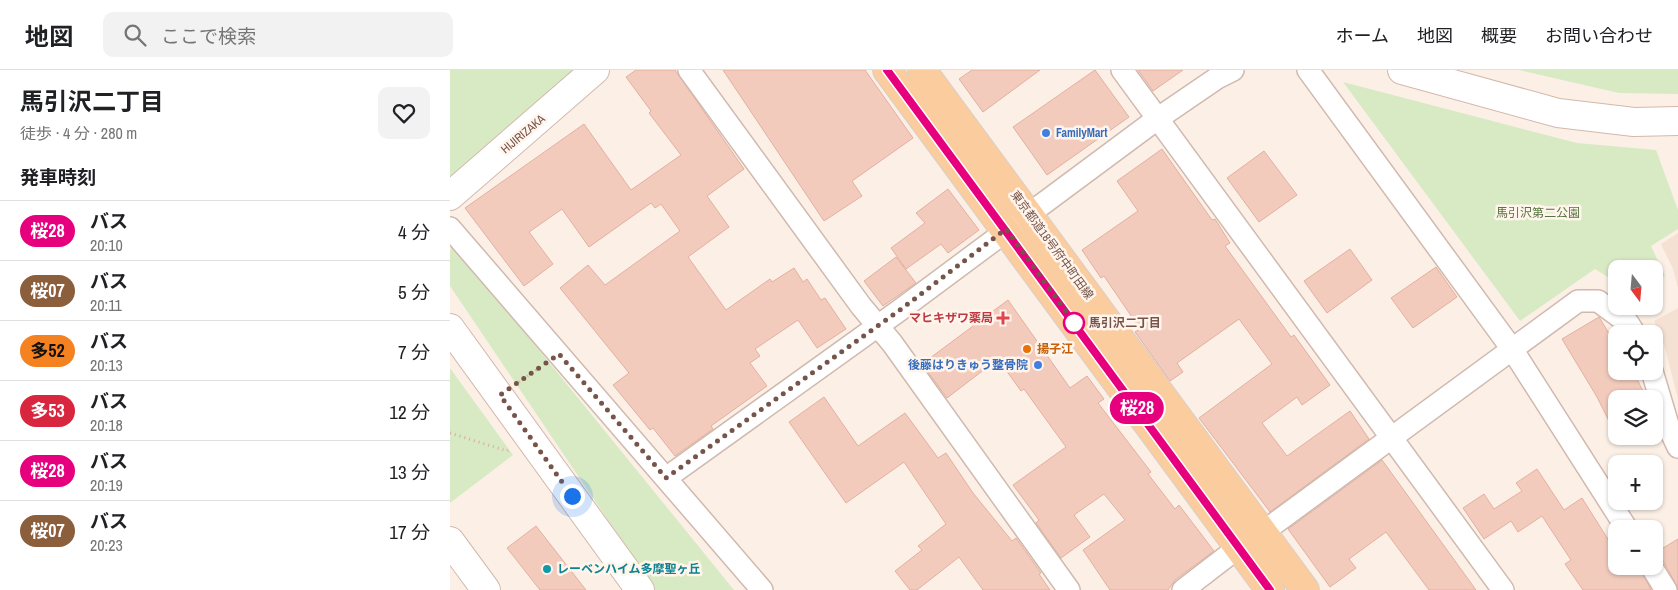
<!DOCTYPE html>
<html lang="ja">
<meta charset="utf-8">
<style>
:root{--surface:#fff;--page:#f2f2f2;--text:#202124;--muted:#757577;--line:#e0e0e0}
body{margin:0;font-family:"Archivo Narrow","Noto Sans JP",sans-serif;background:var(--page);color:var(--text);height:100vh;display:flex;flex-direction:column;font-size:19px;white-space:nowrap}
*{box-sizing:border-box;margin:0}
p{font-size:16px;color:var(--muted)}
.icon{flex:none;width:28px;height:28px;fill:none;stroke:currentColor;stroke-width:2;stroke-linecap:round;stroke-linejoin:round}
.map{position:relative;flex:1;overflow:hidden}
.sheet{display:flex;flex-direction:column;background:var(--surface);width:450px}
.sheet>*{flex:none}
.badge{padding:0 10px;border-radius:16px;font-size:18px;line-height:32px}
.needle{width:32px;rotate:164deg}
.fabs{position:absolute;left:1158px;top:190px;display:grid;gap:10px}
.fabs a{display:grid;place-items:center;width:55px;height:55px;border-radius:10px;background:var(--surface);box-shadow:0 1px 4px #0004;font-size:25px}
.you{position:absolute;width:25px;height:25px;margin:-12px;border:4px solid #fff;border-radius:50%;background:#1a73e8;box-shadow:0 0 0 8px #1a73e833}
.map>.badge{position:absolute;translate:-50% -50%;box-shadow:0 0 0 2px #fff}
h2{padding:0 20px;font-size:19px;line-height:45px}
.round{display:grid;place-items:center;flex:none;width:52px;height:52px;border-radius:10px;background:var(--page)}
.overview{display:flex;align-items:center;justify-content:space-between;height:85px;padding:0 20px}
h1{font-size:24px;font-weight:700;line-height:38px}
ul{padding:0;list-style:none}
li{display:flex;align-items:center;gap:15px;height:60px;padding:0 20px;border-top:1px solid var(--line)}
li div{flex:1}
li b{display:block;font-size:19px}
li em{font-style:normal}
li .badge{min-width:55px;font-weight:700;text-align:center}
header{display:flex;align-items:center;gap:30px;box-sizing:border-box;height:70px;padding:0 25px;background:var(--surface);border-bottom:1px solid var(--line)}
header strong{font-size:24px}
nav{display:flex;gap:28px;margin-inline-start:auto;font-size:18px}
.search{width:350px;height:45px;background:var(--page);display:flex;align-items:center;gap:12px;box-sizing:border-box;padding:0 18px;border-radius:10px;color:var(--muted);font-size:19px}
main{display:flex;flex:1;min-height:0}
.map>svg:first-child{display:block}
.residential{fill:#f4e1d4}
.green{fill:#d8eac4}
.building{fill:#f2cbbd;stroke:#e4af9e}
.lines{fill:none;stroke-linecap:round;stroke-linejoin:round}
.street-casing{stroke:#d0b9ae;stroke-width:24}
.secondary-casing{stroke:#d3b8ac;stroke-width:30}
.primary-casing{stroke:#d9cfcc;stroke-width:30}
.path{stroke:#d7aea0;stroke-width:3;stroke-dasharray:1 4;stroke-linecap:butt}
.street{stroke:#fff;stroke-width:21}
.secondary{stroke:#fff;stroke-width:28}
.primary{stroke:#facc9e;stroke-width:28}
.line-casing{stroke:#fff;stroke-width:11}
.line{stroke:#e6007e;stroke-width:8}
.walk{stroke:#76544a;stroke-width:5;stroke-dasharray:0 9}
.shop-dot{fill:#3f7fe0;stroke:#fff5ec;stroke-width:2}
.health-dot{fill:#e0444e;stroke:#fff5ec;stroke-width:2}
.stop-dot{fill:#fff;stroke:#e6007e;stroke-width:2.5}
.food-dot{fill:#e8710a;stroke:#fff5ec;stroke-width:2}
.culture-dot{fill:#0f9aa8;stroke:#fff5ec;stroke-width:2}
.labels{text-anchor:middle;stroke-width:5;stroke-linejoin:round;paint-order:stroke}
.shop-label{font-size:12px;font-weight:bold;fill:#366cbe;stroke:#fff5ec;text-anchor:start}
.street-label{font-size:12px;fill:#76544a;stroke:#fff5ec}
.park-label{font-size:12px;fill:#577540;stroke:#fff5ec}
.health-label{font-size:12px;font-weight:bold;fill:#be3a42;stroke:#fff5ec;text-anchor:end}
.stop-label{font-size:12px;font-weight:bold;fill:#76544a;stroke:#fff5ec;text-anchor:start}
.food-label{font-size:12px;font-weight:bold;fill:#c56008;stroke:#fff5ec;text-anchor:start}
.culture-label{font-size:12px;font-weight:bold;fill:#0d838f;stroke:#fff5ec;text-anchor:start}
</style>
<header>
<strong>地図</strong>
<div class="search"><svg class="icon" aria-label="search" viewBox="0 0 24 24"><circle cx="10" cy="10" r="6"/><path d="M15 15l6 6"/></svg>ここで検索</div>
<nav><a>ホーム</a><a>地図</a><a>概要</a><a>お問い合わせ</a></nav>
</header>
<main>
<section class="sheet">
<div class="overview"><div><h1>馬引沢二丁目</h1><p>徒歩 · 4 分 · 280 m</p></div><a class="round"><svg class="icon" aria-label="heart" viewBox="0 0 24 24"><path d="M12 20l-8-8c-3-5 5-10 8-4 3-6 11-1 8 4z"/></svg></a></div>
<h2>発車時刻</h2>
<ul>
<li><span class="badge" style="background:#e6007e;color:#fff">桜28</span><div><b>バス</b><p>20:10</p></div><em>4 分</em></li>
<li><span class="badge" style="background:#8b5e3c;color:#fff">桜07</span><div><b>バス</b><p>20:11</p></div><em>5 分</em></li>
<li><span class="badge" style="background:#f58220;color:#111">多52</span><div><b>バス</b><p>20:13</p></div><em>7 分</em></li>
<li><span class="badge" style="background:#d7263d;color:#fff">多53</span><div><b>バス</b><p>20:18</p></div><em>12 分</em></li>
<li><span class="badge" style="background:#e6007e;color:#fff">桜28</span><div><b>バス</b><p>20:19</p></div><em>13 分</em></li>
<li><span class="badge" style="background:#8b5e3c;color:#fff">桜07</span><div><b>バス</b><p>20:23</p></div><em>17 分</em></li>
</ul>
</section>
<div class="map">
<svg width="1228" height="520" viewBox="0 0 1228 520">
<rect width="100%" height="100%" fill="#fcf0e6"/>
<path class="residential" d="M1228,163v55l-5,-19 -12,-25z
M1228,238v91l-13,-51 -11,-27z"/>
<path class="green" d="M0,0h127l-127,109z
M1069,0h159v24l-59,-1z
M893,12l234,61 79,7 22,60v19l-27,17 14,30 -11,5v-12h-38v13l-21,-13 -75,52z
M3,174l281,346h-79l-205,-304v-35z
M0,298l63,87 -63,48z"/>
<path class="building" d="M186,0h39l69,99 -37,27 22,31 -41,30 38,53 44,-31 2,3 22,-14 9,14 4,-3 14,21 4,-2 21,31 -29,19 -19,-28 -43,29 5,7 -10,7 17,23 -56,40 2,3 -38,27 -22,-28 -3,2 -37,-45 16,-12 -69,-85 28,-23 17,20 75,-54 -19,-27 -6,4 -4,-5 -62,44 -27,-38 -33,23 24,32 -29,22 -59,-78 119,-84 47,66 50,-35 -32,-42 2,-2 -25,-34z
M273,0h142l48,68 -61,43 10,15 -38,25z
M522,0h68l-57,42 -24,-33z
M645,0l34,47 -82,58 -34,-48z
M688,0h45l-30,21z
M712,79l50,71 3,-1 15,24 -5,3 66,91 3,-2 36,50 -28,20 -5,-8 -35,26 25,33 63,-45 19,28 -99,73 -71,-94 73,-54 -33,-45 -62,44 6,9 -13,9 -35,-49 5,-3 -36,-53 -3,2 -19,-28 56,-39 -21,-30z
M814,81l33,44 -38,27 -32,-44z
M498,119l31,41 -31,23 -7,-9 -35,25 -15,-21 34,-25 -9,-10z
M900,179l22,31 -45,33 -23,-32z
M446,187l20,26 -33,23 -19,-25z
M986,197l21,30 -44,31 -22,-30z
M558,230l62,88 17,-12 17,23 -6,4 53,69 -3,2 27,35 4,-4 35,46 -39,29 -7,10h-58l-27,-40 42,-30 -21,-26 -30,21 16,22 -29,21 -25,-35 3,-3 -26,-35 53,-38 -42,-58 -3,2 -23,-32 -51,39 -25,-34z
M1149,247l17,28v26h17l14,28h-31v36l-19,-38 -35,-58z
M374,327l34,49 47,-33 33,45 8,-5 27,40 39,48 4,-3 25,35 -2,1 11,16h-67l-24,-33 -42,33h-7l-15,-19 27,-21 -4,-4 28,-22 -42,-62 -58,41 -57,-81z
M932,390l94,130h-47l-43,-58 -37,27 7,9 -26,19 -42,-58z
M1087,399l27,41 18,-12 34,54v14h23l12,24h-68l-18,-26 6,-4 -29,-44 -24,16 -7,-11 -27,18 -21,-31 21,-14 10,15 28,-18 -6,-8z
M86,456l50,64h-46l-33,-42z
M1228,469v49l-16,-29 -7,-6z"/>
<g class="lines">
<defs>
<path id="street" d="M239,0l172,236 31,37 177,247
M672,0l381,520
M858,0l204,279 115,180
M0,158l312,362
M1202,301l17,57 9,19
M216,408l234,-168 257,-191 60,-41 16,-8
M813,462l315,-231h20l30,22 7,11
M1201,496l15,24
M733,520l56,-43"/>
<path id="secondary" d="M952,0l156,43 76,9 44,-1
M0,126l145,-126
M0,258l190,262
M0,471l36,49"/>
<path id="primary" d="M437,0l383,520
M472,0l383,520"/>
</defs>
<use href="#street" class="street-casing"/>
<use href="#secondary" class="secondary-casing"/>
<use href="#primary" class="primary-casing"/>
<path class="path" d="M69,312l24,-17
M0,363l57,18 2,-2"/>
<use href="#street" class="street"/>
<use href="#secondary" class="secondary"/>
<use href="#primary" class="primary"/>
</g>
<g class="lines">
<defs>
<path id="line" d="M437,0l383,520"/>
</defs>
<use href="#line" class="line-casing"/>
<use href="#line" class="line"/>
<path class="walk" d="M122,426l-72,-101 59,-41 107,124 234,-168 106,-81 70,96 -2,-2"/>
</g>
<g class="shop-dot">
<circle cx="596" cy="63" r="5"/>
<circle cx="588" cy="295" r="5"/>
</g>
<path class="health-dot" d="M550.5 240.5h5v5h5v5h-5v5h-5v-5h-5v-5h5z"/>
<circle class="stop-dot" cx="624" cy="253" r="10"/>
<circle class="food-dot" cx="577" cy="279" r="5"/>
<circle class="culture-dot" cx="97" cy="499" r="5"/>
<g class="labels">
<g class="shop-label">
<text x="606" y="67">FamilyMart</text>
<text x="578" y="299" text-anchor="end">後藤はりきゅう整骨院</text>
</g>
<g class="street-label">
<text transform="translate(73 64) rotate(-40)" y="4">HIJIRIZAKA</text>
<text transform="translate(602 175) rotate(54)" y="4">東京都道18号府中町田線</text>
</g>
<g class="park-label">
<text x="1088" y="147">馬引沢第二公園</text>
</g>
<g class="health-label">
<text x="543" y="252">マヒキザワ薬局</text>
</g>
<g class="stop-label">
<text x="639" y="257">馬引沢二丁目</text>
</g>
<g class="food-label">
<text x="587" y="283">揚子江</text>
</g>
<g class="culture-label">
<text x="107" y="503">レーベンハイム多摩聖ヶ丘</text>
</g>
</g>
</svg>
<div class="fabs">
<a><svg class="needle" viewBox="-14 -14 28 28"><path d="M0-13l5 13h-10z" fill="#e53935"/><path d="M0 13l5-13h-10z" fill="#757577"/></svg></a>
<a><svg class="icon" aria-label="locate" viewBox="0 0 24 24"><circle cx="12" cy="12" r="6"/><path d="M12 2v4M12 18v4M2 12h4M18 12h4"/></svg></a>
<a><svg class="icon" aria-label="layers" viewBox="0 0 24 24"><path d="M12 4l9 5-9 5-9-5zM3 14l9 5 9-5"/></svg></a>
<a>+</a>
<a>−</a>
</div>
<div class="you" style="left:122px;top:426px"></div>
<b class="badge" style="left:687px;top:338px;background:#e6007e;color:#fff">桜28</b>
</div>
</main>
